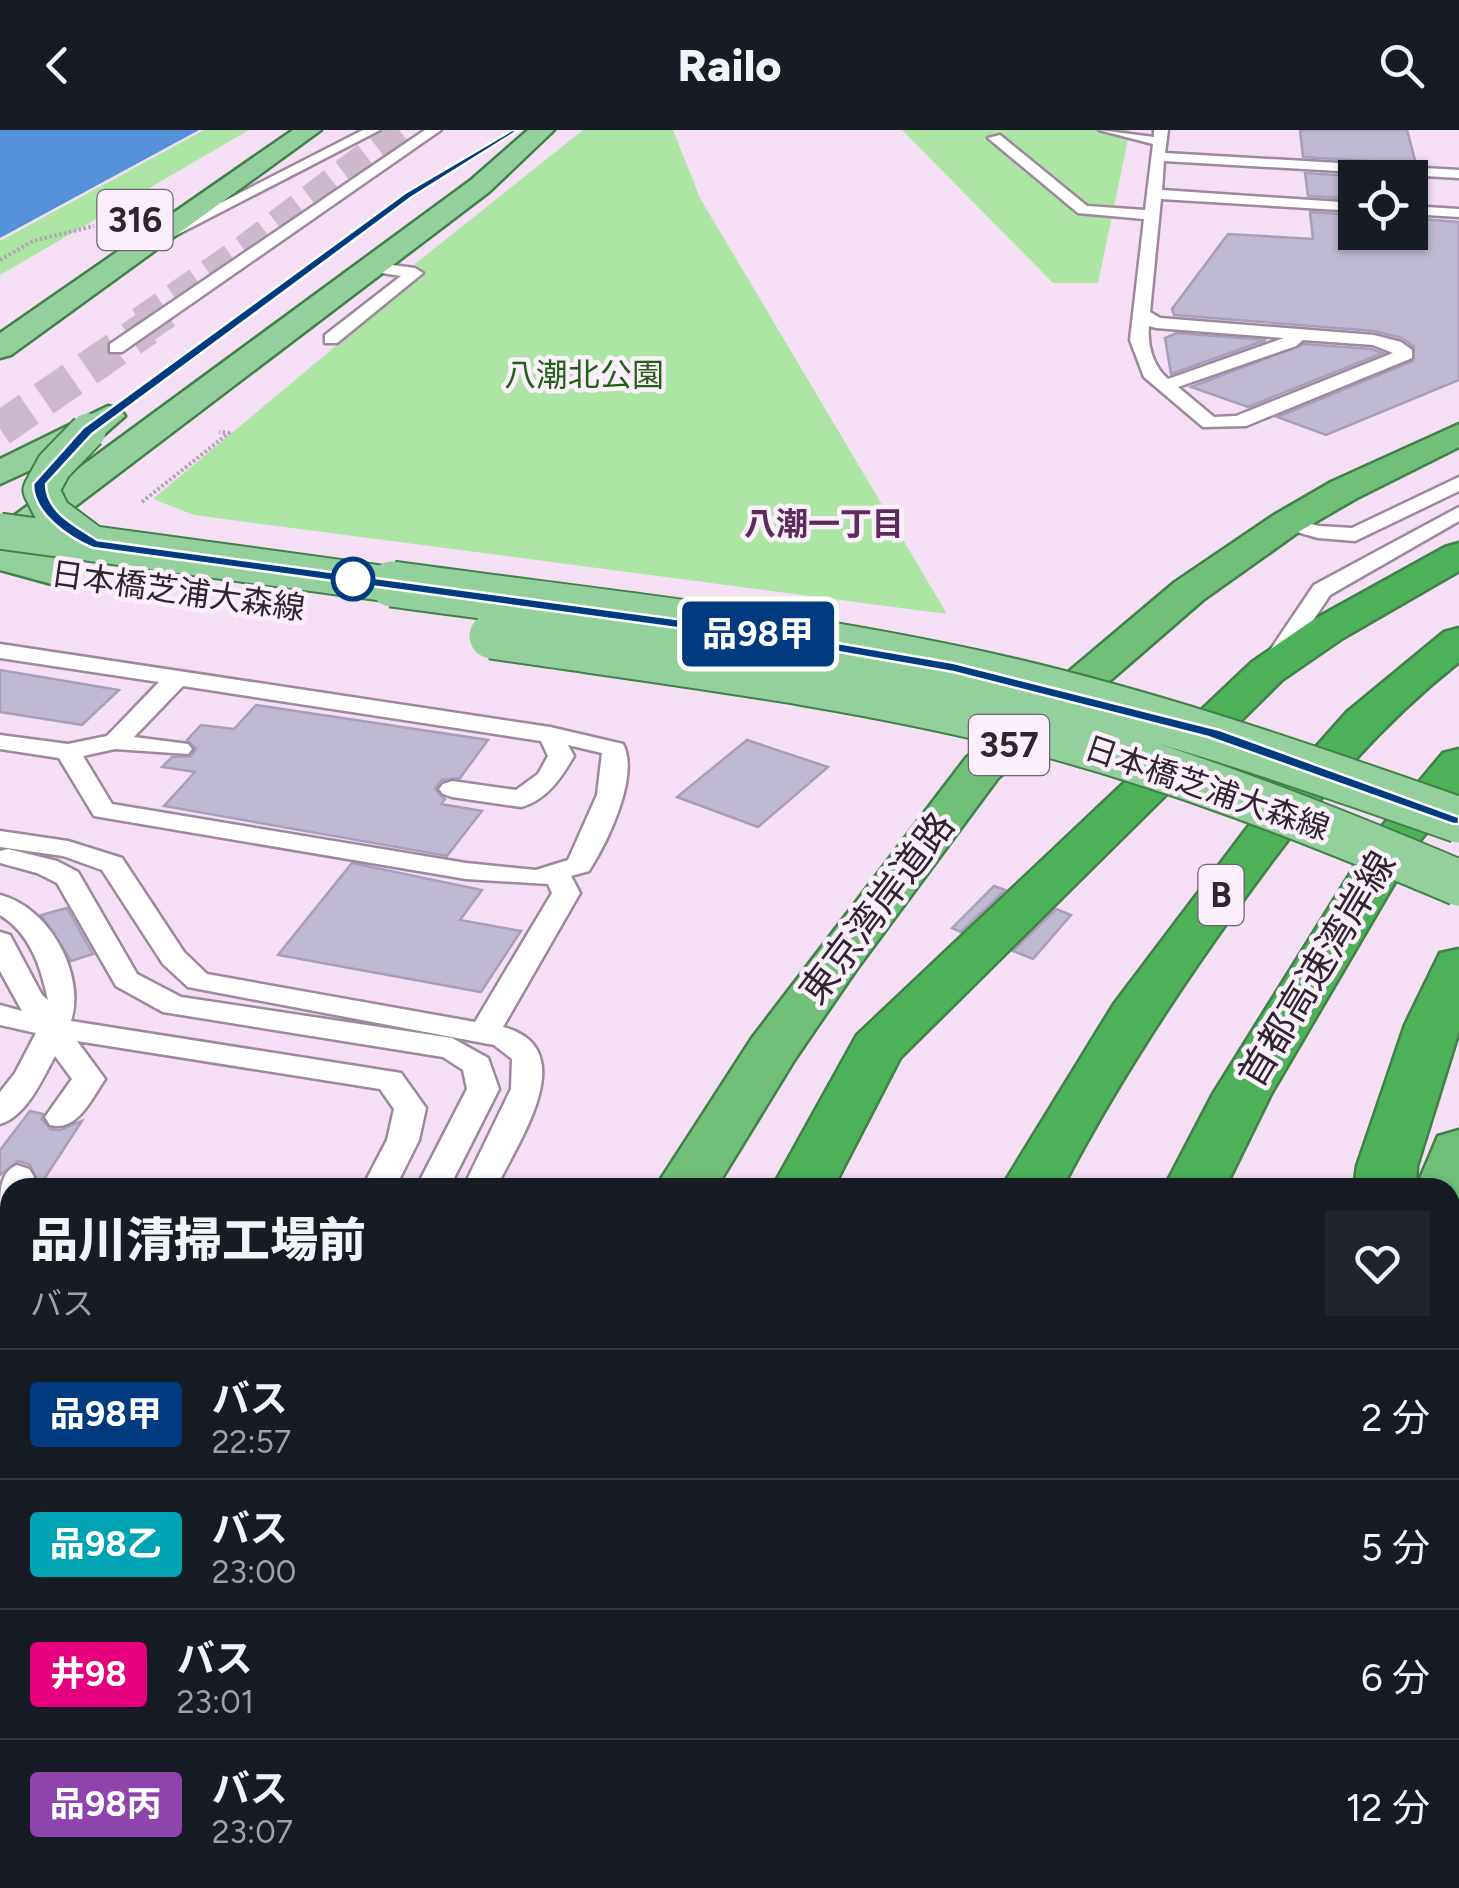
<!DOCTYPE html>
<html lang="ja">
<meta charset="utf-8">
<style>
:root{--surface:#171b24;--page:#20242c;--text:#f1f3f6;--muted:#9ea1a6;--line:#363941}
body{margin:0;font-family:Figtree,"Noto Sans JP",sans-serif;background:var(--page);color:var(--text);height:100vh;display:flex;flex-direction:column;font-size:38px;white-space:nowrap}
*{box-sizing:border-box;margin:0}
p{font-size:32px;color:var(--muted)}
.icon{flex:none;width:55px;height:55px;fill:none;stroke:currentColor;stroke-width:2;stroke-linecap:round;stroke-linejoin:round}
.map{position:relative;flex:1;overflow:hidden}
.sheet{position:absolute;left:0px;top:1048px;width:1460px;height:712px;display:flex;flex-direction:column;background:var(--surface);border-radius:30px 30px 0 0;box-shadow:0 2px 8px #0004}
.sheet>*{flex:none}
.badge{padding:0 20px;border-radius:8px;font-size:35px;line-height:65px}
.buttons{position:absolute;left:1338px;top:30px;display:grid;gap:20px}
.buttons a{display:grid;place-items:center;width:90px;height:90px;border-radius:0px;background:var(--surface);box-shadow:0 2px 8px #0004;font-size:50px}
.map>.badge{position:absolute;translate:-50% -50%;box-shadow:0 0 0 5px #fff}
.round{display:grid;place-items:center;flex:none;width:105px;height:105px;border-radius:0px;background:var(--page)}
.summary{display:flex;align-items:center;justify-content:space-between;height:170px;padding:0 30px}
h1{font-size:48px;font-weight:800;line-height:75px}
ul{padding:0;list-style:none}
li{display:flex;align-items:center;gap:30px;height:130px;padding:0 30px;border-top:2px solid var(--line)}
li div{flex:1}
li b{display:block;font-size:38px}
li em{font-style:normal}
li .badge{min-width:110px;font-weight:700;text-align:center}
header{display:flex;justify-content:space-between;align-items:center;height:130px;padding:0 30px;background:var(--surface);font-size:45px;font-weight:800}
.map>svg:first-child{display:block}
.green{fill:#ade6a4}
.water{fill:#5591db}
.building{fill:#bfb8d1;stroke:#a79fb8;stroke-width:2.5}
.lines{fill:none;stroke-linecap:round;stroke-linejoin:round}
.motorway-tunnel-far1{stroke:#ccbacc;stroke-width:28;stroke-dasharray:28 14;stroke-linecap:butt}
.motorway-tunnel{stroke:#ccbacc;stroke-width:35;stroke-dasharray:35 18;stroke-linecap:butt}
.service-casing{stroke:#9d899d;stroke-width:5}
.primary-casing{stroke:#428049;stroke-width:5}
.trunk-casing{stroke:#428049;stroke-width:5}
.motorway-casing{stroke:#428049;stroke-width:5}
.path{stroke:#b4a4b4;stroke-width:4;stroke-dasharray:2.5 2.5;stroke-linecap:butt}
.service{fill:#fff;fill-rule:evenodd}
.primary{fill:#94d09b;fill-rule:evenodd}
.trunk{fill:#70c07a;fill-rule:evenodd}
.motorway{fill:#4cb158;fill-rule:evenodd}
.primary-bridge-far1-casing{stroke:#428049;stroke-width:39;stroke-linecap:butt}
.primary-bridge-casing{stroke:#428049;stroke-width:49;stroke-linecap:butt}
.primary-bridge-far1{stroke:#94d09b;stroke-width:35}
.primary-bridge{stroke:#94d09b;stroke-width:45}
.line{fill:#003b80;stroke:#fff;stroke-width:2.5}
.stop-dot{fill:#fff;stroke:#003b80;stroke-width:5}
.labels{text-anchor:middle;stroke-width:9;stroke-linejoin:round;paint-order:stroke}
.far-park-label{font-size:32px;fill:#216217;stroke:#fceffc}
.far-neighbourhood-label{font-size:32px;font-weight:bold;fill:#5c2b5c;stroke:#fceffc}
.far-street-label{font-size:32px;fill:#2e262e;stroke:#fceffc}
.shield{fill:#fceffc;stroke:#6c626c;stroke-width:2.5}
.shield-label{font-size:35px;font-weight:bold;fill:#2e262e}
.street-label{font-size:38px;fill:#2e262e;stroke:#fceffc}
</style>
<header><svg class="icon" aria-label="back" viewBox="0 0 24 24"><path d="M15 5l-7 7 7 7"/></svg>Railo<svg class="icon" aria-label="search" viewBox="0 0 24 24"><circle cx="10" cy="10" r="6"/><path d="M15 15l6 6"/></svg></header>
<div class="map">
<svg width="1459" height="1758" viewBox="0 0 1459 1758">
<rect width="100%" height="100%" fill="#f4dff4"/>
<path class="green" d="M204,0h45l-249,145v-34z
M583,0h90l27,68 247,416 -753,-99 -41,-16 271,-227 -9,-8z
M902,0h228l-32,153h-45z"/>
<path class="water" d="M0,0h199l-199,108z"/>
<path class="building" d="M1300,0h107l9,34 -113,-7z
M1305,43l80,5h-30v21l-47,-3z
M1310,82l45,3v17h55v-14l49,4v158l-133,55 -49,-18 136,-56 1,-14 -12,-9 -28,-7 -200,-16 -2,-6 56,-75 85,5z
M1177,203l89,7 -95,34 -6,-36z
M1304,214l68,5 11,4 -135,54 -57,-20z
M0,540l119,20 -37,35 -82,-13z
M256,575l232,35 -28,38 -18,2 -7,9 10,10 -4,5 41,7 -35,45 -283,-50 31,-34 -33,-5 10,-10 19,-1 5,-7 -9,-9 14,-15 33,4z
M747,610l81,27 -70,60 -81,-30z
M352,733l130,27 -22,30 61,11 -40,61 -203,-37z
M994,756l11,4 -44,42 -9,-4z
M67,778l26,46 -22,7 -30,-46z
M1056,779l15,6 -38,44 -20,-8z
M30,981l13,3 -1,5 8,10 10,1 22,-9 -39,60 -6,-1 -7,-15 -12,-4 -18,14v-25z"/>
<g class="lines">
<path class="motorway-tunnel-far1" d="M140,191l108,-75 152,-116
M144,200l31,-21"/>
<path class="motorway-tunnel" d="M0,299l147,-101"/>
<defs>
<path id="service" d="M363,0h17l-213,110 -13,-3z
M425,0h16l-319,222h-12v-8z
M1099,0l55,7v-7h14l-3,23 294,17v8l-295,-17 -2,29 193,13v8l-194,-12 -11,113 10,6 214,17 27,7 11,8v8l-166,68 -43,1 -59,-50 -14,-37 14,-121 -66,-6 -90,-75 12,-3 87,71 58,4 8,-66zM1149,196l7,2 128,10 -116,41c-15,-13 -21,-34 -19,-53zM1303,210l70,5 20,8 -157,63 -22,1 -36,-30 118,-41z
M1410,76l49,3v8l-49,-3z
M369,132l46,6 8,5 -86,70h-12v-8l76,-59 -38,-6 -2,-3z
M1459,347v14l-104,50 -37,-3 -38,-11 -3,-4 10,-6 32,9 33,2z
M1459,377v14l-129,74 -50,75h-16l-4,-5 54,-80z
M0,514l550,83 73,17c17,32 -16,99 -34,127l-18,5 9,17 -77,134c81,21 15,115 -7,161h-33l48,-99 1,-30 -18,-14 -306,-58 -25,-23 -61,-94 -39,-14 -63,-9v-16l68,10 54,17 62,94 23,22 268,48 77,-129 -4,-9 -82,-5 -372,-63 -35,-58 -59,-9v-14l68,9 39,-8 52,-54 -159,-24zM183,556l358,55 7,15 -10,18 -22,16 -64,-9 -9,3 -4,5 4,5 9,3 69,10c26,-7 40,-29 53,-51l-6,-11 34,8 -5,42 -29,65 -32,10 -70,-7 -354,-59 -29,-48 32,-7 73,5 4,-5 -4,-5 -54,-7z
M8,719l49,12 21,11 59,102 44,23 271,41 36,20 11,31 -50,99h-33l51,-99 -4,-19 -20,-13 -280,-45 -47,-26 -59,-103 -20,-10 -37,-10v-12z
M0,765c49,12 86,79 71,126l330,52 25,35 -7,32 -24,48h-33l25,-48 7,-31 -14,-20 -303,-48 28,38c-14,21 -28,53 -55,46l-5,-8 27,-38 -17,-23c-12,22 -29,61 -55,68v-32l15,-19 21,-40 -36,-8v-20l22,6 -22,-40v-39l10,3 32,60 6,5c-7,-33 -18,-67 -48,-85z
M17,1035l12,4 5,8 -7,11h-17v21l-10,3c0,-21 0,-40 17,-47z
M0,1157h10v26h-10z
M13,1750h92l-3,8h-92z"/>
<path id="primary" d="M293,0h28l-310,225 -11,3v-25z
M528,0h26l-65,62 -470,357c21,3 47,7 60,25l-6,8 -14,4 -59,-16v-44l471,-346z
M108,276l12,3 5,7 -25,22 -100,46v-25z"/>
<path id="trunk" d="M1459,294v23l-102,51 -57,33 -97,69 -205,178 -142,192 -61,89 -79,129h-61l97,-150 214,-280 209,-176 99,-67 57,-33z
M1459,1000v76l-9,2v-20h-34l22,-52z
M228,1750h88l-4,8h-87z
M340,1750h86l-3,8h-86z
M1298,1750h86l-1,8h-86z"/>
<path id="motorway" d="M1459,413v28l-116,67 -61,42 -382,378 -67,130h-61l85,-153 395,-373 61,-42 132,-73z
M1459,498v34c-90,71 -157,156 -223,248 -64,89 -123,180 -174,278h-61l113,-184 152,-201 81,-91 97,-80z
M1459,619v44l-41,50 -147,251 -46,94h-61l49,-94 160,-257 70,-84z
M1459,819v82l-42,135 -1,22h-62l3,-22 48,-141 35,-72z
M454,1750h86l-3,8h-86z
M617,1750h86l-3,8h-86z
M709,1750h86l-2,8h-86z
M908,1750h86l-2,8h-86z
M1008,1750h86l-1,8h-86z"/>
</defs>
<use href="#service" class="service-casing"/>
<use href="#primary" class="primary-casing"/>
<use href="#trunk" class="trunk-casing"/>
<use href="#motorway" class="motorway-casing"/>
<path class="path" d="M0,130l33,-19 61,-15
M142,372l87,-69 -10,-1"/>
<use href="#service" class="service"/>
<use href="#primary" class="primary"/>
<use href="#trunk" class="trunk"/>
<use href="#motorway" class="motorway"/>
<defs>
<path id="primary-bridge-far1" d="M88,301l-34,35 -13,24 12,24 40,30
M0,401l410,56"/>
<path id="primary-bridge" d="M392,454c187,26 376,45 561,84 174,36 338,93 506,152
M492,506c175,26 352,47 524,90 152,38 299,96 443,157"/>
</defs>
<use href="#primary-bridge-far1" class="primary-bridge-far1-casing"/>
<use href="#primary-bridge" class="primary-bridge-casing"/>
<use href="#primary-bridge-far1" class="primary-bridge-far1"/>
<use href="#primary-bridge" class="primary-bridge"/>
</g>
<path class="line" d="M512,0h7l-107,67 -320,237 -46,50c0,28 30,42 51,56l689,94 168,29 266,67 239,87v7h-6l-245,-87 -255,-65 -167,-29 -693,-95c-26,-11 -60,-35 -60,-64l50,-56 322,-235z"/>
<circle class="stop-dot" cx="353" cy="449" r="20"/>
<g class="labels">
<g class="far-park-label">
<text x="584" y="256">八潮北公園</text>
</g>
<g class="far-neighbourhood-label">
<text x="824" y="405">八潮一丁目</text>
</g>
<g class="far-street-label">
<text transform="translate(178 461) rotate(8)" y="11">日本橋芝浦大森線</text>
<text transform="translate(1207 658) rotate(19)" y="11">日本橋芝浦大森線</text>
</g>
<g class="shield">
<rect x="97.5" y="60" width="75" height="60" rx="8"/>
<rect x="969" y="585" width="80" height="60" rx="8"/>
<rect x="1198.5" y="735" width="45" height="60" rx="8"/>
</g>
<g class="shield-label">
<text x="135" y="102">316</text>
<text x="1009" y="627">357</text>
<text x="1221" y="777">B</text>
</g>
<g class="street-label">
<text transform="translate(877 778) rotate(-53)" y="13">東京湾岸道路</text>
<text transform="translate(1317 839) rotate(-59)" y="13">首都高速湾岸線</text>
</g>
</g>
</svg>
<div class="buttons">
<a><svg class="icon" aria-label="locate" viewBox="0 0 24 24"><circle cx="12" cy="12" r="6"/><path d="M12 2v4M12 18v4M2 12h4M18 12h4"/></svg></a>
</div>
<b class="badge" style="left:758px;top:504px;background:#003b80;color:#fff">品98甲</b>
<section class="sheet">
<div class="summary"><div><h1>品川清掃工場前</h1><p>バス</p></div><a class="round"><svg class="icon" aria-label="heart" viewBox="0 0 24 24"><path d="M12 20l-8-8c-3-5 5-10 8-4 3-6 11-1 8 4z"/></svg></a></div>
<ul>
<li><span class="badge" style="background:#003b80;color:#fff">品98甲</span><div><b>バス</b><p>22:57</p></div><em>2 分</em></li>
<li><span class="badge" style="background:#00a3b4;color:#fff">品98乙</span><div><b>バス</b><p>23:00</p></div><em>5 分</em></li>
<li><span class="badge" style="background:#e6007e;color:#fff">井98</span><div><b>バス</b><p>23:01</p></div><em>6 分</em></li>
<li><span class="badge" style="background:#8e44ad;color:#fff">品98丙</span><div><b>バス</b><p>23:07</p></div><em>12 分</em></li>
</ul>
</section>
</div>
